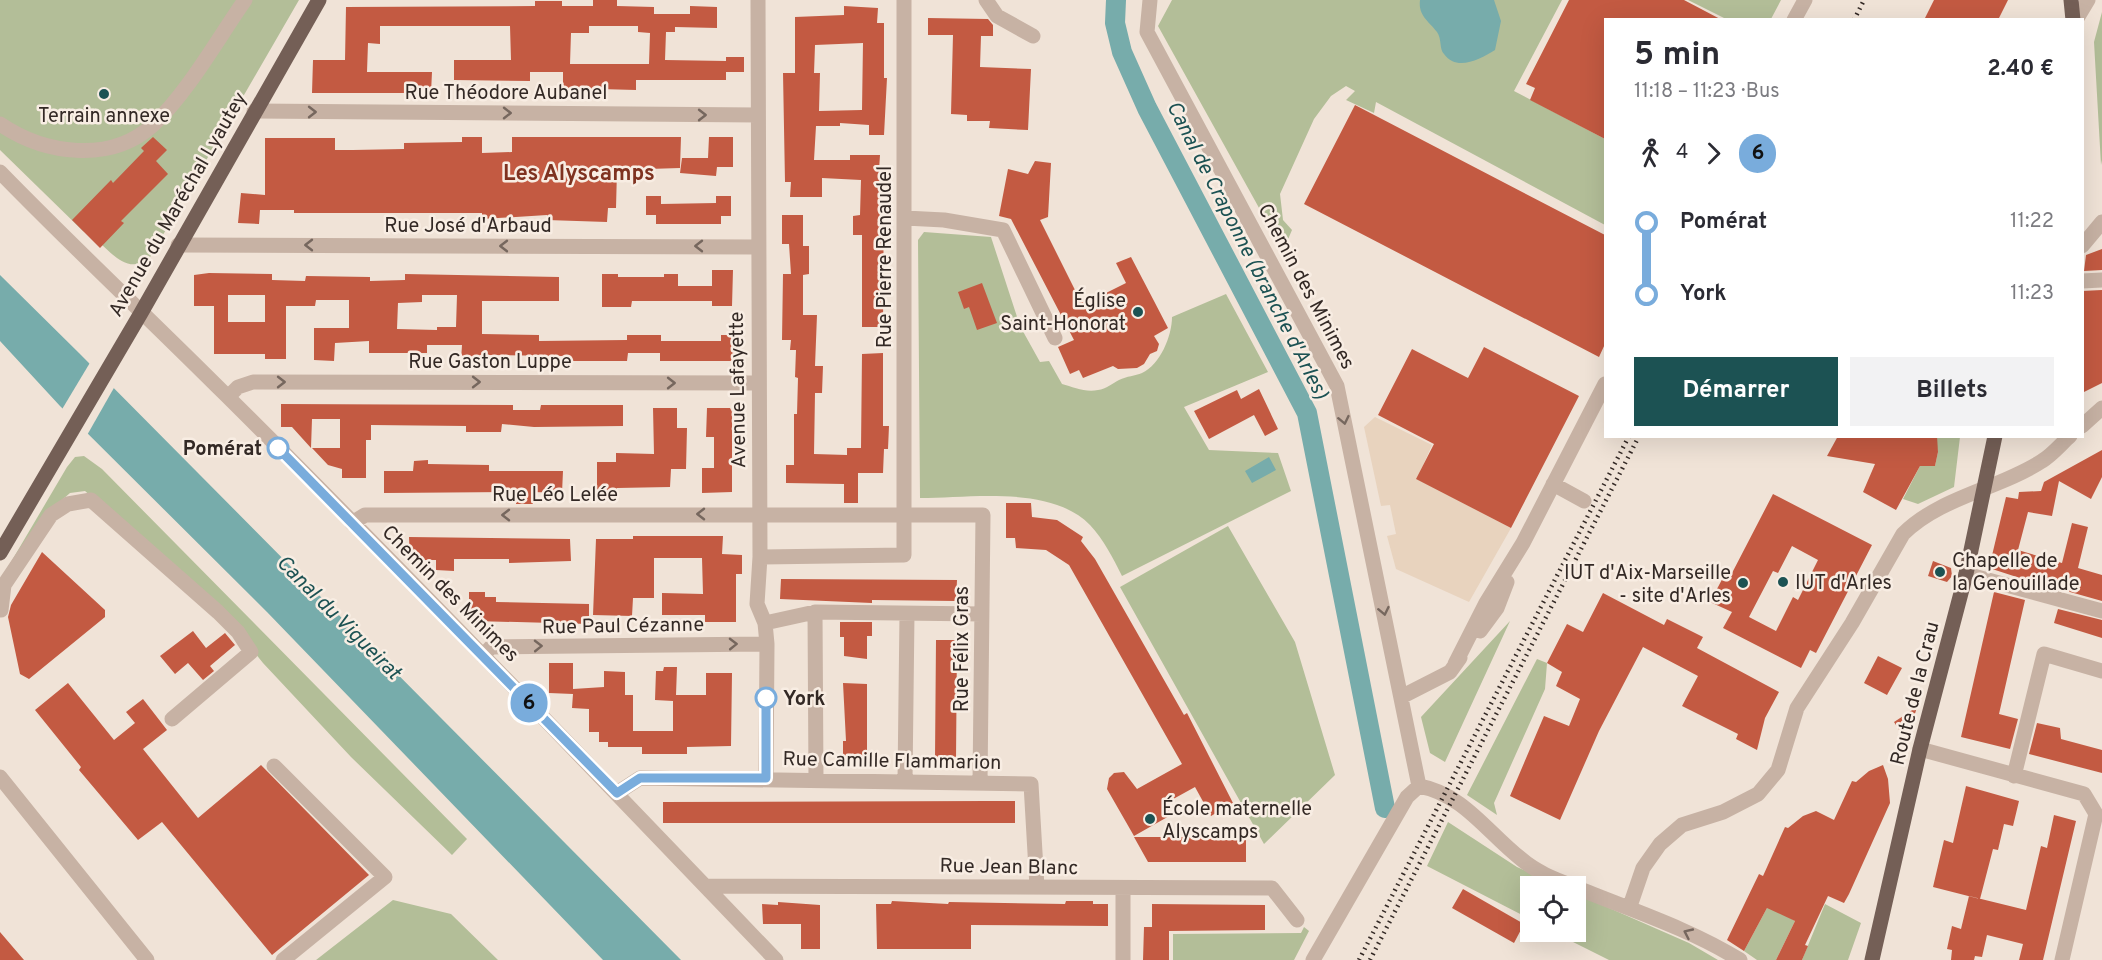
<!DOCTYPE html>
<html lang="fr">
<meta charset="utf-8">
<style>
:root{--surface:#fff;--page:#f2f2f3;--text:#2b2b33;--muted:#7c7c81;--accent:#1c5253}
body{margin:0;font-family:Overpass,sans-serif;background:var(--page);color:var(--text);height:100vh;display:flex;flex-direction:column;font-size:22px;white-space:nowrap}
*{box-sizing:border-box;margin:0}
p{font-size:20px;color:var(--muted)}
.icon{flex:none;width:33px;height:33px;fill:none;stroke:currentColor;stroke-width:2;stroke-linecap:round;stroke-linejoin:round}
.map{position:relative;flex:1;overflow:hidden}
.panel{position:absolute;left:1604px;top:18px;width:480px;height:420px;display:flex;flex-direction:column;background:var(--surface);border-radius:0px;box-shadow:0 6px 24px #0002}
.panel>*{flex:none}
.badge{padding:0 12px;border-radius:20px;font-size:21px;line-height:39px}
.fabs{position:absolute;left:1520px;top:876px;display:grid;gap:12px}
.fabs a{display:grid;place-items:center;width:66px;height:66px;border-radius:0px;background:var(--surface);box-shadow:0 6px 24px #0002;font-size:30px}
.map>.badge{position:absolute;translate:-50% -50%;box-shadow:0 0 0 3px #fff}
.legs{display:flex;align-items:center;gap:9px;height:66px;padding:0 30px;font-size:20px}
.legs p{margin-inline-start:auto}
.summary{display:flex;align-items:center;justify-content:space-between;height:102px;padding:0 30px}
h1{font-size:33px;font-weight:700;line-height:45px}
.button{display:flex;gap:12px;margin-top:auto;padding:12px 30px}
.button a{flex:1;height:69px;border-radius:0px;background:var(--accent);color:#fff;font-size:24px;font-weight:700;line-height:69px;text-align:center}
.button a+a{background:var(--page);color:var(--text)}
ul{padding:0 30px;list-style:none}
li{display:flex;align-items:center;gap:21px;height:72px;font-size:22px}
li i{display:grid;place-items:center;width:9px;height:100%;margin:0 8px;background:currentColor}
li i::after{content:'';width:15px;height:15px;margin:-8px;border:4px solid;border-radius:50%;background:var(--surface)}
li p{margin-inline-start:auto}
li:first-child i{background:linear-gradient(#0000 50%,currentColor 0)}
li:last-child i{background:linear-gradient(currentColor 50%,#0000 0)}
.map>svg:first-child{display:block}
.green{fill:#b3be98}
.plaza{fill:#e8d3be}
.water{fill:#77acab}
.pier{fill:#f0e3d7}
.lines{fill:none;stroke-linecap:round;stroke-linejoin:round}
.canal{stroke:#77acab;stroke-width:20}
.building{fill:#c35a42;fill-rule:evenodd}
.minor{stroke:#c7b2a4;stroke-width:15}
.major{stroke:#745f56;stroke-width:15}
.rail{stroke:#332925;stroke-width:4.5;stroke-dasharray:1.5 4.5;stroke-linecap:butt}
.oneway{stroke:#76675e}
.line-1-casing{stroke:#fff;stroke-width:14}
.line-1{stroke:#79acdc;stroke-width:9}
.poi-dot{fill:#1c5253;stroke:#f8ede3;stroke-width:2}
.stop-1-dot{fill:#fff;stroke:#79acdc;stroke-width:3}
.labels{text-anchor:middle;stroke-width:5;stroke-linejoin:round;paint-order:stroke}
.street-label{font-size:20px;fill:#332925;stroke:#f8ede3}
.poi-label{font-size:20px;fill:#332925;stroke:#f8ede3;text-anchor:start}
.stop-label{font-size:20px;font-weight:bold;fill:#332925;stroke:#f8ede3;text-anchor:end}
.water-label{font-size:21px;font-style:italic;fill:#1c5253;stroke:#f8ede3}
.quarter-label{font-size:22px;font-weight:bold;fill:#7f3220;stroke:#f8ede3}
</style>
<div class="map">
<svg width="2102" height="960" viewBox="0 0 2102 960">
<rect width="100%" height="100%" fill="#f0e3d7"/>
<path class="green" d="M0,0h299l-150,259c-28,19 -43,-18 -66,-28l-83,-81z
M1172,0h390l-48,91 91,48v86l-229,-123 -2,11 -28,-13 9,-9 -9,-5 -15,10 -17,23 -34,75 3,26 9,10 -9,21 -125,-225z
M1688,0h93l-10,19h-45z
M2102,12v148l-1,5 -7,-123z
M924,232l67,5 29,89 20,36 9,-1 13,23c11,3 24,9 36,6 8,-1 15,-7 21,-10 8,-4 16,-4 23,-7 18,-8 30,-37 30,-56l54,-23 42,78 -84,35 25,43 69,3 13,38 -169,85c-9,-18 -18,-36 -32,-51 -39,-40 -119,-27 -170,-27l-2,-258z
M1935,437h25l-6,50 -36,17 -15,-5 17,-33h15l3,-14z
M84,456l18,13 365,370 -15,16 -101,-98 -88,-94 -50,-62 -128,-110 -15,2 -15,13 -54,73 66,-112 8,-10z
M1228,526l67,116 40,133 -71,69 -144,-257z
M1510,621l-65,141 -15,-9 -9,-36z
M1537,659l10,4 -2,26 -51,114 3,12 -30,-20z
M1448,822l69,45 44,19h-31v33l-103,-53z
M1575,893l114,50 29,17h-109l-56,-28h22z
M1775,893l13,24 7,4 -19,39h-19l-13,-9z
M393,900l58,14 47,46h-182z
M1825,904l36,19 -13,37h-46z
M1304,927l5,4 -15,29h-121v-26l128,-1z"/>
<path class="plaza" d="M1375,417l57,28 -15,34 94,49 -42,74 -73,-33 -9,-33 9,-2 -6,-29 -9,1 -17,-79z"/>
<path class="water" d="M1420,0h74l7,21 -6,29c-15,9 -38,22 -51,4 -5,-5 -2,-15 -7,-22 -8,-11 -19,-16 -17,-32z
M0,275l79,78 602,607h-78l-336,-348 -207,-206 -60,-65z
M1269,457l7,13 -24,13 -7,-12z"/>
<path class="pier" d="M91,361l24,25 -29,51 -25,-26z"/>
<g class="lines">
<path class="canal" d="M1116,0l-1,23 7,29 25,56 160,305 78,395"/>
</g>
<path class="building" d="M593,0h24v6l37,1v7h36v-8l27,1v21l-42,-1v5h-9l-1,28 61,1v-4h18v15h-18v8h-90v10l-73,-2v-16h-33v9l-76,-1v-20h57l-1,-34h-130v18l-12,-1 -1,29h65l-1,21h-119l1,-33h32l1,-53 189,-1v-5h27v5h31zM589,26h49v6l12,1 -1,31h-79l1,-31h18z
M1569,0h115l38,20h-117v119l-75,-39 5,-12 -9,-4z
M1934,0h74l-10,20h-74z
M844,6l34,2 -1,15h7v55h3l-3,57h-15v-10l-29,-2v3h-24l-2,34h36v-5h30l-1,15 5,1 -1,156h-21v-92h-9v-19l7,-1 1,-35 -39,-2v19h-32l1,-15h-6l-2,-109h12v-56l49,-2zM863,43l-1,67 -43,1 1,-38h-6l1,-28z
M928,18l60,1 5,6v11h-12l-1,31 51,2 -3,61 -39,-2 1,-7h-23v-6l-16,-1 2,-79h-25z
M1355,105l250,130v109l-6,13 -295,-153z
M153,137l14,13 -11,11 12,13 -47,47 3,2 -24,25 -28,-28 39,-40 2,3 31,-32 -3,-3z
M462,137h20v16l30,-1v-15h169l-1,31 -63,2 -1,38h-8l-1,14 -60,-2v-5l-65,4v-6h-188v-3h-34l-1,14 -21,-1 3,-30 24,2v-57h70v12h18l51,-1v-6l58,-1z
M709,137h24v30h-16l-1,9 -36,-3 2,-15h26z
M1035,161l16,2 -3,54 -8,3 40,80 14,-6 2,4 30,-15 -10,-20 15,-6 23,44 14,27 -14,8 5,8 -2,7 -7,3 -6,10 -7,4 -19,1 -5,-3 -30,12 -4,-8 -9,4 -12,-27 16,-7 -63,-121 -12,-3 9,-47 20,5z
M646,196h15v8l55,-1v-7h15v20h-10v8h-65v-9h-10z
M782,215h21v31h6v28l-6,1v40h14l-2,51h8l-1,27h-7l-1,61 33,1v-7h14l1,-94 21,-1v73h6l-1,23h-4l-1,24h-25v30h-14v-19l-58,-1v-18h8v-51h3l1,-36 -3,-1 1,-27h-6l1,-10h-9l1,-66h8l-2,-30h-7z
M2102,249v21l-18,1 2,-16z
M712,270h21l-1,36h-20v-5h-80l-1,6h-29v-33h16v3h46v-3h14v12h34z
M209,273l63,1v6l33,1 1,-5 64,1v4l35,-1v-6l154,3v24h-77v33l57,1v6l88,-1v-5h34v6h60v-6h15v26h-76v-8h-32l-1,8h-65v-5l-80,-1v6h-21l1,-16h-35v8h-58v-12l-34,2 -1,18 -20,-1v-32h35v-28h-33l-1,6h-29v53h-21v-5h-51v-48h-20v-31zM228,295h37v27h-37zM422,295h35l-1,32h-19v3l-40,-1 1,-26 24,-1z
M982,283l15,40 -20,7 -8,-23 -5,2 -6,-17z
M2102,290v93l-20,10v-102z
M1484,347l95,49 -68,132 -95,-49 18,-35 -56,-29 34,-66 56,29z
M1259,389l19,40 -13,7 -11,-21 -45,24 -15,-28 43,-21 4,9z
M281,404l232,1v5h27l1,-5h82v21l-89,1 -32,-3 -1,8h-35v-6l-95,-1v15h-5v38h-24v-9l-14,-4 -16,-17h28v-29h-28l-1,29 -19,-21h-11z
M653,408h24v20h10l-1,41h-15l-1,18 -53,1 -1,5h-19v-31h19v-9l38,1z
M707,408h23l2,4v80l-30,1v-25h12v-31h-8z
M1838,436h99l1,16 -3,14h-15l-24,44 -33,-18 12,-28 -48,-8z
M2102,450v27l-11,22 -32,-18 -7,35 -24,-4 -10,38 44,13 10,-40 16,4 -10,41 24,7v26l-39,-11 1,-4 -34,-10 -1,5 -40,-13 17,-71 12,2 1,-7 22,-1 3,-9z
M428,460v4l61,1v6h74l-1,22 -29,-1v12h-17v-12l-132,1v-22h29l1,-10z
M1773,494l99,51 -56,108 -6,-3 -9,18 -78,-40 9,-16 -22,-10 16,-30 5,3zM1792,546l26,14 -20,40 -5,-3 -17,34 -27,-14 24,-46 5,2z
M1006,503h25l1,14 25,3 26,17 -2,4 14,18 89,156 3,-2 46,90 -22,13 -16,-29 -29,16 5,12 -37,21 -27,-47 2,-11 5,-5 10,-1 13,17 45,-25 -113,-199 -23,-15 -30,-2 -1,-10h-9z
M633,536h90l-1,18 20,1v19h-6v48h-31v-7h-43v-22l41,1 -1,-36h-48v40h-21l-1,18 -39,-1 3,-76h37z
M409,537l161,2 1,22 -62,2v-4h-55v12l-18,-1v-10h-26z
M42,552l63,58v7l-76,62 -9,-5 -12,-57 3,-12z
M1933,561l18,7 1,8 -5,6 -19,-6z
M781,579l176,1 -1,21 -84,-1v3l-92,-4z
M469,592h16v5h11v5l93,2v20l-114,-3v-8h-6z
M1994,592l31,8 -26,114 19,5 -8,30 -49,-12z
M1603,593l61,32 3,-6 36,18 -6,11 82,44 -14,26 -8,32 -21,-11 2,-5 -56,-28 16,-30 -55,-29 -44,84 -39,89 -50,-24 34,-80 25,10 11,-27 -24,-13 6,-14 -15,-9 20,-39 16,8z
M2058,609l44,11v18l-48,-15z
M840,622h32v14h-5v23l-23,-3v-19h-4z
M193,631l13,17 19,-15 10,12 -25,21 4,5 -11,9 -15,-17 -13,11 -15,-18z
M936,640h21l-1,119 -21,-1z
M1878,656l24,12 -15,27 -23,-12z
M549,663h24v26l31,-2v-16l21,1v23h8v36h40v-30l-18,-1 1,-29h7l1,-4h13l-1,28h30v-22h26l-1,73 -44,1v7h-45v-7h-34v-5h-9v-10h-10v-23l-17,-1 1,-14 -24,-1z
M68,683l46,57 21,-17 -9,-11 17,-13 24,31 -24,19 55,69 63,-53 108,110 -97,80 -110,-133 -24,18 -59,-70 2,-3 -46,-57z
M843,683l24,1v77h-24v-20h3z
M1917,707l-6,20 -4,15 -13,-20z
M2037,723l23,5 1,11 41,11v23l-73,-19z
M1883,765l5,14 2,24 -41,91 -5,9 -16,-7 -23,49 3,1 -6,14h-26l19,-39 -28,-13 -23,43 -17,-11 32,-66 4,2 22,-49 3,1 15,-12 13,-5 18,9 18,-39 4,1 13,-11z
M1966,786l53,15 -6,25 -9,-2 -6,26 -5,-1 -13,50 -47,-12 11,-47 9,3z
M989,801h26v22h-352v-21z
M2054,815l22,6 -33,139h-24l4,-16 -36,-9 -5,22 -7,-1 -1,4h-23l1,-10 -5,-1 5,-23 9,3 8,-33 57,14 15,-64 6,2z
M1134,837h112v25h-98z
M1463,889l61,35 -10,19 -62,-35z
M892,901l56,3 1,-2 116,2 1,-3h27v3h15v22l-137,-1v24h-94l-1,-45h15z
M778,902l42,3v44h-19v-25h-38l-1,-20 16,1z
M1152,904l113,1v25l-96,1v29h-26l1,-33h8z
M0,932l24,28h-24z"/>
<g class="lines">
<path class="minor" d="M758,0l2,557 -3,47 8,19 2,21 -1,134
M986,0l11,16 36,20
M1150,0l-3,32 190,354 82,400
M1794,20l11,-20
M2076,20l12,-20
M254,111l504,4
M0,124c44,30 110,40 153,1 35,-33 64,-85 92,-125
M0,172c74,76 151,148 226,223 186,185 368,375 550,565
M905,218l39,2 59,10 52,108
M178,245l579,2
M2082,246l20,-24
M2082,281l20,-1
M228,397l10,-10 15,-5 505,1
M2082,426l20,-18
M1553,484l31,17
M352,523l13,-8h618l-3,268
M760,557l144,-2v-555
M1966,574l136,37
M1,610l3,-25 47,-70 17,-11 23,-4 127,112 20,20 13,20 -79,67
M815,612l1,167
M765,623l50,-11 167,2
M1480,631l17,-23 10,-26
M483,656l8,-9 276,-3
M1455,664l31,-61 37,-60 82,-159
M1401,697l49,-25 10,-14
M1920,749l164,45 12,20 -34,146
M274,766l111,111 -102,83
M2014,776l30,-122 58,17
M0,777l147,183
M905,781l2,-167
M1419,786c44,8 68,46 101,72 16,14 34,21 53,28
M617,793l23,-15 391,6 6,103
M705,886l567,2 25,32
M1575,887c56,23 113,41 165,73
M1630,906l13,-38 17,-24 22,-19 41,-13 35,-18 20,-24 19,-62 55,-85 51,-89c37,-37 96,-45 139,-73 10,-6 19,-17 28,-25
M1123,960v-71
M1313,960l94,-163 12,-11"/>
<path class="major" d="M2071,0l2,20
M0,553l141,-240 178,-313
M1872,960l48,-211 46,-175 29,-138"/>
<path class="rail" d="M1854,20l10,-20
M1359,960l270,-524
M1370,960l269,-524"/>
</g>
<defs><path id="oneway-chevron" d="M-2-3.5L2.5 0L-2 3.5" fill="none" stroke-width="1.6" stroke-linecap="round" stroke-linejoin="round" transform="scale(1.5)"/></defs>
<g class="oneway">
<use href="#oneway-chevron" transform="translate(312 112)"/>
<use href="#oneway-chevron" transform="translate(507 113)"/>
<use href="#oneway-chevron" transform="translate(702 115)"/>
<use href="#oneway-chevron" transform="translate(309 245) rotate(-180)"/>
<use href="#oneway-chevron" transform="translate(504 246) rotate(-180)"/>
<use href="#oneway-chevron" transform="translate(699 246) rotate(-180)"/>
<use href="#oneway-chevron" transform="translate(281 382)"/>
<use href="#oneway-chevron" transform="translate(476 382)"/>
<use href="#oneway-chevron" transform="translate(671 383)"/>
<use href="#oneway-chevron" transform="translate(1344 420) rotate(78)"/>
<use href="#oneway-chevron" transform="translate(701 514) rotate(180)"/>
<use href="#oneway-chevron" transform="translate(506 515) rotate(180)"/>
<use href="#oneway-chevron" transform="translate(1384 611) rotate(78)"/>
<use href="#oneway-chevron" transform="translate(733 644) rotate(-1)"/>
<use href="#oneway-chevron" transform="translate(538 646) rotate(-1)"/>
<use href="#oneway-chevron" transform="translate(1688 933) rotate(-155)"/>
</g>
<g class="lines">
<defs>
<path id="line-1" d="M278,448l339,345 23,-15h126v-80"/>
</defs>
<use href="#line-1" class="line-1-casing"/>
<use href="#line-1" class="line-1"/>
</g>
<g class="poi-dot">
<circle cx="104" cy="94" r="6"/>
<circle cx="1138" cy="312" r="6"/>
<circle cx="1940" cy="572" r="6"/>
<circle cx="1783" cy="582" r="6"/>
<circle cx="1743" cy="583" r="6"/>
<circle cx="1150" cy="819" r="6"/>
</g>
<g class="stop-1-dot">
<circle cx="278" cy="448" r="10"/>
<circle cx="766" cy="698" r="10"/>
</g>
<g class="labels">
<g class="street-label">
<text x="506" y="99">Rue Théodore Aubanel</text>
<text transform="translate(177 204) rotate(-60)" y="7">Avenue du Maréchal Lyautey</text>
<text x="468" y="232">Rue José d'Arbaud</text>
<text transform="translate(884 257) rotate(-90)" y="7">Rue Pierre Renaudel</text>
<text transform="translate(1307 286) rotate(62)" y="7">Chemin des Minimes</text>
<text x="490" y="368">Rue Gaston Luppe</text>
<text transform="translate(737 390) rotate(-91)" y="7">Avenue Lafayette</text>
<text x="555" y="501">Rue Léo Lelée</text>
<text transform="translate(451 593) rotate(45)" y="7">Chemin des Minimes</text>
<text transform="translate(623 625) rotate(-1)" y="7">Rue Paul Cézanne</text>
<text transform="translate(961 649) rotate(-90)" y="7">Rue Félix Gras</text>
<text transform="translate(1914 693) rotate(-76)" y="7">Route de la Crau</text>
<text transform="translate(892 760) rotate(1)" y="7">Rue Camille Flammarion</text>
<text transform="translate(1009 866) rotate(1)" y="7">Rue Jean Blanc</text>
</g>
<g class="poi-label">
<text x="104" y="122" text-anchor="middle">Terrain annexe</text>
<text x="1126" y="307" text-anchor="end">Église<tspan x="1126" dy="23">Saint-Honorat</tspan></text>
<text x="1952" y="567">Chapelle de<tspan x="1952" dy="23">la Genouillade</tspan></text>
<text x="1731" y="579" text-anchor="end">IUT d'Aix-Marseille<tspan x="1731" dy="23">- site d'Arles</tspan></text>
<text x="1795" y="589">IUT d'Arles</text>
<text x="1162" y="815">École maternelle<tspan x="1162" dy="23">Alyscamps</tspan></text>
</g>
<g class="stop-label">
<text x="262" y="455">Pomérat</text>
<text x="783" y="705" text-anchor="start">York</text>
</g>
<g class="water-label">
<text transform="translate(1248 250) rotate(63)" y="7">Canal de Craponne (branche d'Arles)</text>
<text transform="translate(339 617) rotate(45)" y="7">Canal du Vigueirat</text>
</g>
<g class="quarter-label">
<text x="579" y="180">Les Alyscamps</text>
</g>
</g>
</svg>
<div class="fabs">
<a><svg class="icon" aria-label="locate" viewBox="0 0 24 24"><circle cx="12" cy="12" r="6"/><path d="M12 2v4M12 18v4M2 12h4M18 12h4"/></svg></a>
</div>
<b class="badge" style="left:529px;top:703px;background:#79acdc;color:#111">6</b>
<section class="panel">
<div class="summary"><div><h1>5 min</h1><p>11:18 – 11:23 · Bus</p></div><b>2.40 €</b></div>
<div class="legs"><svg class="icon" aria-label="walk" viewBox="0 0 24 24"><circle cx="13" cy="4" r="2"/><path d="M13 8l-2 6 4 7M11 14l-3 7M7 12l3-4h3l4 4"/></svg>4<svg class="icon" aria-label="forward" viewBox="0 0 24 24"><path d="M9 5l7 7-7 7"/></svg><b class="badge" style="background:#79acdc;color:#111">6</b></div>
<ul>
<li><i style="color:#79acdc"></i><b>Pomérat</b><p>11:22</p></li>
<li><i style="color:#79acdc"></i><b>York</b><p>11:23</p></li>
</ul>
<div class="button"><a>Démarrer</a><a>Billets</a></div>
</section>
</div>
